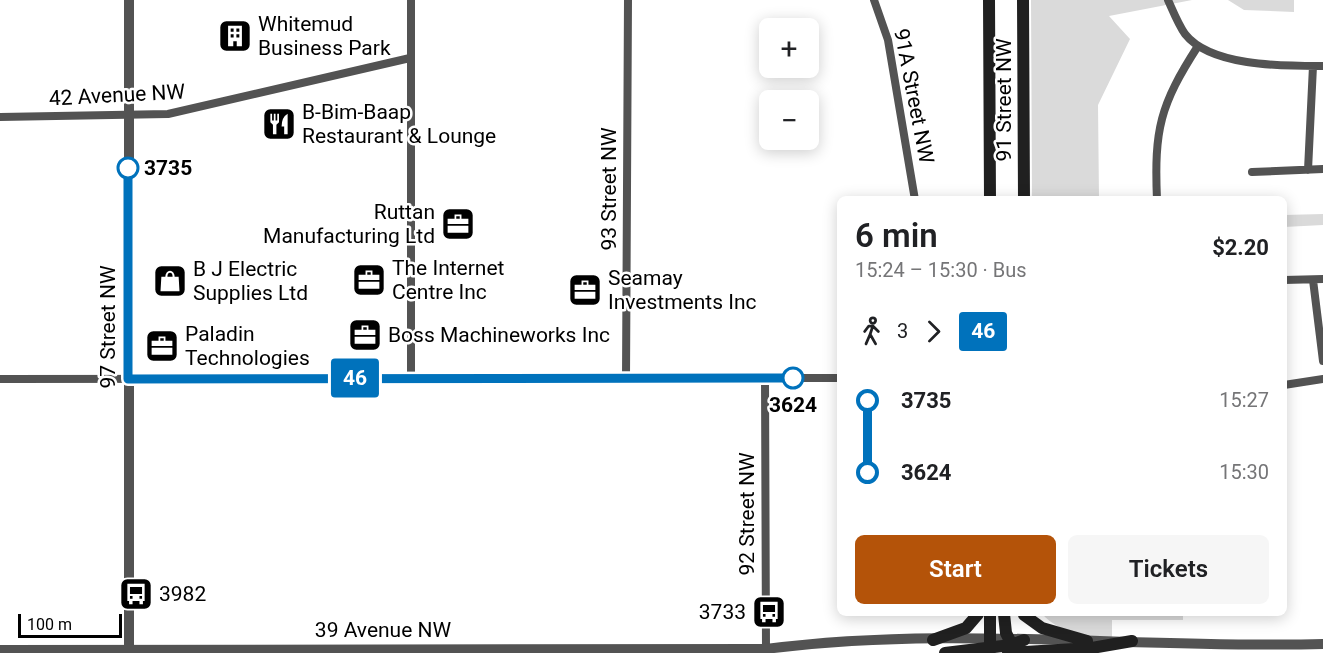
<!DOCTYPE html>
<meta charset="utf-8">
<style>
:root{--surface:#fff;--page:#f6f6f6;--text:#202124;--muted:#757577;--accent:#b45309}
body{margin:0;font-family:Roboto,sans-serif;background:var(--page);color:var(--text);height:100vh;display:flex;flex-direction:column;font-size:22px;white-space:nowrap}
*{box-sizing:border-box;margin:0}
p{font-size:20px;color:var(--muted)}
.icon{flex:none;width:33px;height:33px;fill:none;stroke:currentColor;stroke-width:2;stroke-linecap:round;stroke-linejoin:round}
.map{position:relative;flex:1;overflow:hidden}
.drawer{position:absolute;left:837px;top:196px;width:450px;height:420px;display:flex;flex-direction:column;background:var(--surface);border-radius:9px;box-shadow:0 3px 15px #0003}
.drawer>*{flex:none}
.badge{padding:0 12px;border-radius:4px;font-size:21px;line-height:39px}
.fabs{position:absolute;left:759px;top:18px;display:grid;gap:12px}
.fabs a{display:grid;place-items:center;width:60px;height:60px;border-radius:9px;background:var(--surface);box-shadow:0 3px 15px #0003;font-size:30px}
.scale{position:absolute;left:18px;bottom:15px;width:104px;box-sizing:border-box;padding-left:6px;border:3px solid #000;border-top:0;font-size:16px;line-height:21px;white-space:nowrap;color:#000;-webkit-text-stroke:4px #fff;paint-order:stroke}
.map>.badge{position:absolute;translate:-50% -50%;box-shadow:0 0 0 3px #fff}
.legs{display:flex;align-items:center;gap:9px;height:66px;padding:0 18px;font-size:20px}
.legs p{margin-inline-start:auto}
.summary{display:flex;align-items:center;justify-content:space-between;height:102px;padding:0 18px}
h1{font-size:33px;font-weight:600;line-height:45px}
.action{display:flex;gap:12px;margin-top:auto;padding:12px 18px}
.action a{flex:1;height:69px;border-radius:9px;background:var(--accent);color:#fff;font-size:24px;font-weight:600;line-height:69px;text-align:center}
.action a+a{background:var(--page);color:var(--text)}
ul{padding:0 18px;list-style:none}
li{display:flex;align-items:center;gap:21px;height:72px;font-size:22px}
li i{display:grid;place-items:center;width:9px;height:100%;margin:0 8px;background:currentColor}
li i::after{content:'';width:15px;height:15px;margin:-8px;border:4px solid;border-radius:50%;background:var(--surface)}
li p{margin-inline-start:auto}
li:first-child i{background:linear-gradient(#0000 50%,currentColor 0)}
li:last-child i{background:linear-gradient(currentColor 50%,#0000 0)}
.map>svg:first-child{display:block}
.green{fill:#dadada}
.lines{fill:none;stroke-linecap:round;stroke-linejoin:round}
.minor{stroke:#535353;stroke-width:8}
.tertiary{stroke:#535353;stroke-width:10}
.secondary{stroke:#202020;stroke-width:12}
.line-1-casing{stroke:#fff;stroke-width:14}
.line-1{stroke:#0072bc;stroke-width:9}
.stop-1-dot{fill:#fff;stroke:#0072bc;stroke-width:3}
.labels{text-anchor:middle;stroke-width:5;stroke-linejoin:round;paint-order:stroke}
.poi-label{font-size:21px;fill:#000;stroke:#fff;text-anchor:start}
.street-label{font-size:21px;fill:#000;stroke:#fff}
.stop-label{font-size:21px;font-weight:bold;fill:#000;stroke:#fff;text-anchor:start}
</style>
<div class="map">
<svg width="1323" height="653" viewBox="0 0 1323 653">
<rect width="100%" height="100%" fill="#fff"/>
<path class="green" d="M1031,0h161l-83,16 21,23 -32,66 1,94h-67z
M1228,0h66v12l-50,-2z
M1323,214v11l-39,2v-12z
M1042,614h141v6h-71v17c-26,0 -51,-3 -70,-23z"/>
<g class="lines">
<path class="minor" d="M411,0v378
M874,0l14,40 27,160
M1168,0c5,11 10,24 17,34 26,33 99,32 138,32
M0,117l168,-3 242,-56
M1308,170l5,-104
M1252,172l71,-3
M1157,200c-3,-71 3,-95 41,-154
M1284,280l39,-1
M1313,280l10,81
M626,378l2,-378
M765,378l1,271
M0,379l840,-1
M1284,385l39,-6"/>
<path class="tertiary" d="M0,650l766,-1c183,-24 373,0 557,-5
M129,653v-653"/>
<path class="secondary" d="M989,0l1,200
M1023,0l1,200
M990,614v39
M1004,614l2,19 8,16
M1024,615l18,13 45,13
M933,640l33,-12 12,-14
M945,653l66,-8 13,-5
M1008,653l84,-5 40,-7"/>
</g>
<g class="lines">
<defs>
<path id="line-1" d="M128,168v211l665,-1"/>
</defs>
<use href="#line-1" class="line-1-casing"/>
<use href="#line-1" class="line-1"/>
</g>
<defs>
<symbol id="building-square" viewBox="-11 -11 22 22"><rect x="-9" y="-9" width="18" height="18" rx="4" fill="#000" stroke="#fff"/><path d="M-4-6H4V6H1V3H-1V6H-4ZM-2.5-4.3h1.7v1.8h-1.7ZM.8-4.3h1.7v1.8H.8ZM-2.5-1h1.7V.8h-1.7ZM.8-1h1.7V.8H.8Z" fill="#fff"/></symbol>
<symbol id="restaurant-square" viewBox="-11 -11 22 22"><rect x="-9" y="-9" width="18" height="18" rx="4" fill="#000" stroke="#fff"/><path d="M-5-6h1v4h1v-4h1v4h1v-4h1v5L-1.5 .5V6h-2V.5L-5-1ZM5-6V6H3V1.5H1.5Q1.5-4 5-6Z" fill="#fff"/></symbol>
<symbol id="office-square" viewBox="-11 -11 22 22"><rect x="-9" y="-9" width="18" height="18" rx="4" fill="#000" stroke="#fff"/><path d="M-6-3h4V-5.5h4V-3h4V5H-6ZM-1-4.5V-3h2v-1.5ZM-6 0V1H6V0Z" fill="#fff"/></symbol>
<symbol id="shop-square" viewBox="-11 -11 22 22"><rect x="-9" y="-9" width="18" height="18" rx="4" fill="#000" stroke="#fff"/><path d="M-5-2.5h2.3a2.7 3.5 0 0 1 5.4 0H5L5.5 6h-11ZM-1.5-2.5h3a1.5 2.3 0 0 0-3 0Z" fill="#fff"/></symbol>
<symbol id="bus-square" viewBox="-11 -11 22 22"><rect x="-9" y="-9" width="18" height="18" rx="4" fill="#000" stroke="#fff"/><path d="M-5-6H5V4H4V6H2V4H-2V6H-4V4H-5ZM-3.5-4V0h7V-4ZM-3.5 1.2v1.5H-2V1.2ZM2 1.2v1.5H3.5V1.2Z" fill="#fff"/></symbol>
</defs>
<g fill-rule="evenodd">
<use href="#building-square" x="216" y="17" width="38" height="38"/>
<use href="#restaurant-square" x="260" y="105" width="38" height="38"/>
<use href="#office-square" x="439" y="205" width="38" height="38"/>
<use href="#office-square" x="350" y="261" width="38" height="38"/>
<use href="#shop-square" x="151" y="262" width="38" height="38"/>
<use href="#office-square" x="566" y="271" width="38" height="38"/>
<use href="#office-square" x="346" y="316" width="38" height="38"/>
<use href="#office-square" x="143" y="327" width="38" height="38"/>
<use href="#bus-square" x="117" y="575" width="38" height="38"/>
<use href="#bus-square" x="750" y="593" width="38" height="38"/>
</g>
<g class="stop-1-dot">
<circle cx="128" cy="168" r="10"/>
<circle cx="793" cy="378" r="10"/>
</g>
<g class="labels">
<g class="poi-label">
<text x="258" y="31">Whitemud<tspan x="258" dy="24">Business Park</tspan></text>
<text x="302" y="119">B-Bim-Baap<tspan x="302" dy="24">Restaurant &amp; Lounge</tspan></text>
<text x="435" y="219" text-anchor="end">Ruttan<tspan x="435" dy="24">Manufacturing Ltd</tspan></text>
<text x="392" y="275">The Internet<tspan x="392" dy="24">Centre Inc</tspan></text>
<text x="193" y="276">B J Electric<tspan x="193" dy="24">Supplies Ltd</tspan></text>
<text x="608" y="285">Seamay<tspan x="608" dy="24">Investments Inc</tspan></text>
<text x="185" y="341">Paladin<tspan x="185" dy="24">Technologies</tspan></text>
<text x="388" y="342">Boss Machineworks Inc</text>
<text x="159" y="601">3982</text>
<text x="746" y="619" text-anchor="end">3733</text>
</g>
<g class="street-label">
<text transform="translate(117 95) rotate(-3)" y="7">42 Avenue NW</text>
<text transform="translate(914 96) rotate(79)" y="7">91A Street NW</text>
<text transform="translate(1004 100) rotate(-90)" y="7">91 Street NW</text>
<text transform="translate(609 189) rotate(-90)" y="7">93 Street NW</text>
<text transform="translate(108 327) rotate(-90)" y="7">97 Street NW</text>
<text transform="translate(747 514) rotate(-90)" y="7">92 Street NW</text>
<text x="383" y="637">39 Avenue NW</text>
</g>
<g class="stop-label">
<text x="144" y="175">3735</text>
<text x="793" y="412" text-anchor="middle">3624</text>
</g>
</g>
</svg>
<div class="fabs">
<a>+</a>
<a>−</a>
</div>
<div class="scale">100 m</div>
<b class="badge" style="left:355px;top:378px;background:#0072bc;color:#fff">46</b>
<section class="drawer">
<div class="summary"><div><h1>6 min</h1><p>15:24 – 15:30 · Bus</p></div><b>$2.20</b></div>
<div class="legs"><svg class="icon" aria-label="walk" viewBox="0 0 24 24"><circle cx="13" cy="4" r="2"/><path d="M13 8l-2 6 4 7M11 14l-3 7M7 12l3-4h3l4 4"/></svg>3<svg class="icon" aria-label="forward" viewBox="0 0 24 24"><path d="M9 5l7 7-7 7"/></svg><b class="badge" style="background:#0072bc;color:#fff">46</b></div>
<ul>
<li><i style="color:#0072bc"></i><b>3735</b><p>15:27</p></li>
<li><i style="color:#0072bc"></i><b>3624</b><p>15:30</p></li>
</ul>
<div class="action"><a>Start</a><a>Tickets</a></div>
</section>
</div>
